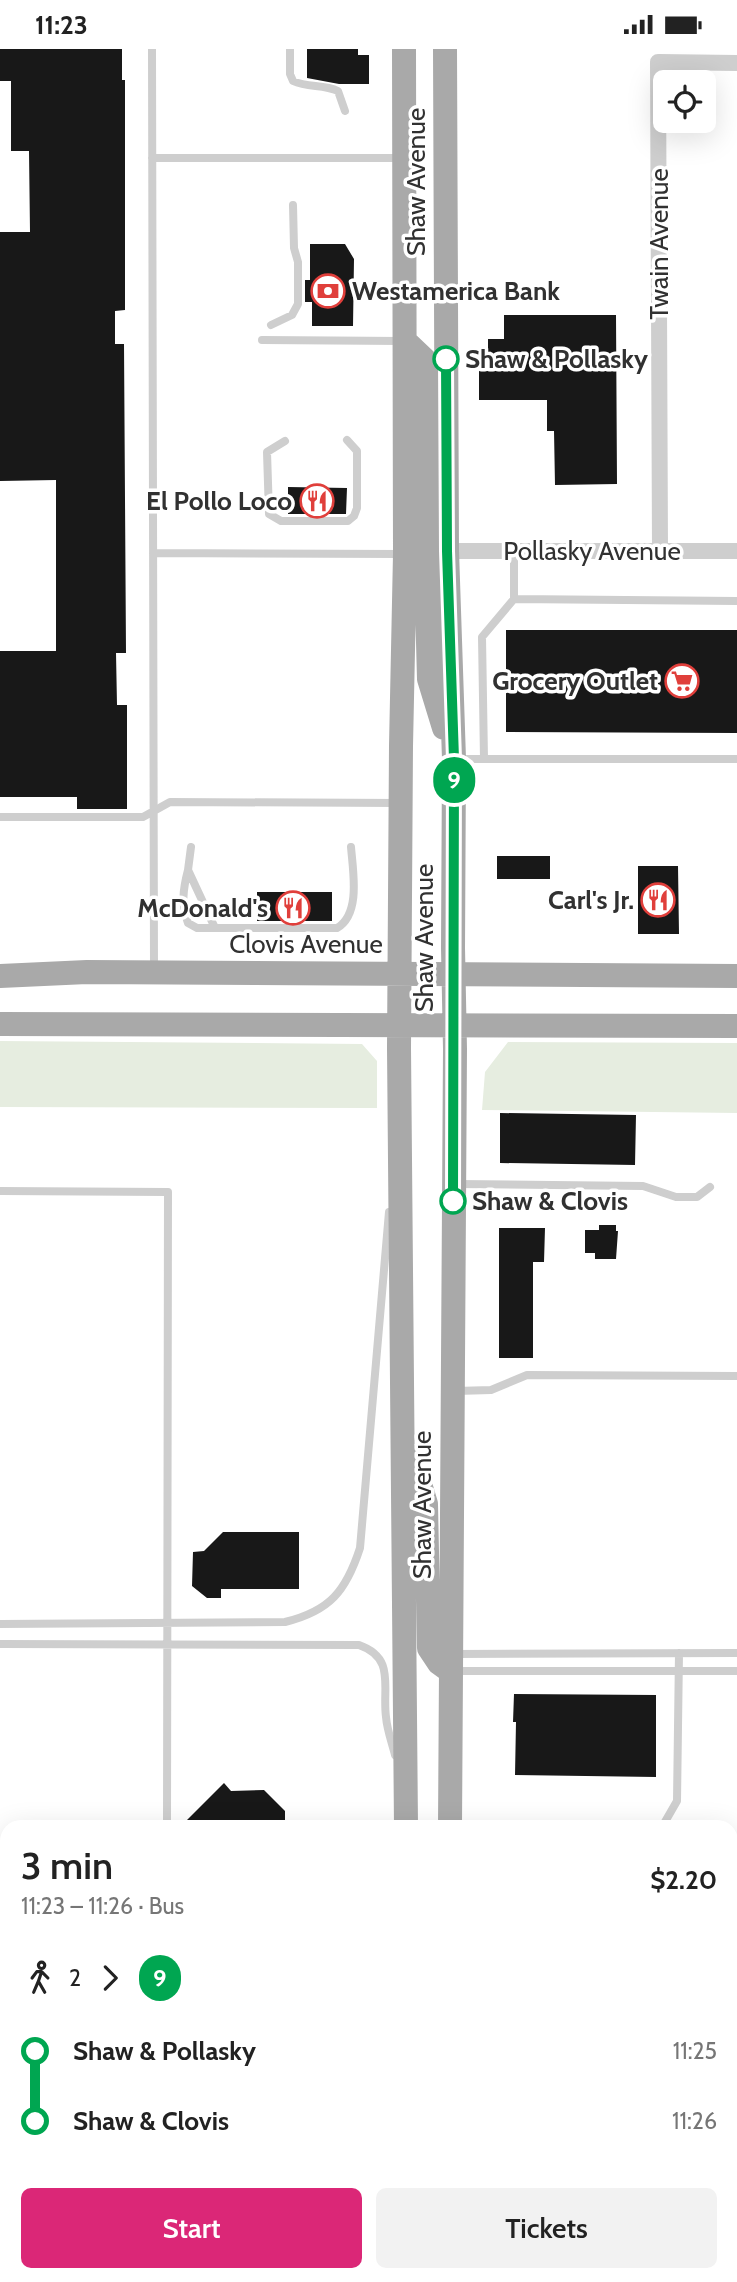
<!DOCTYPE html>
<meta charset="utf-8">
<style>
:root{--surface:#fff;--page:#f2f2f2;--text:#222;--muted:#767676;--accent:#db2777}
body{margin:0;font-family:Cabin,sans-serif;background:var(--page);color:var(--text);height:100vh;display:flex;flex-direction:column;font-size:26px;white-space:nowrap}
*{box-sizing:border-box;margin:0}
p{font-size:23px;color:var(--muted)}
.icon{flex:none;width:38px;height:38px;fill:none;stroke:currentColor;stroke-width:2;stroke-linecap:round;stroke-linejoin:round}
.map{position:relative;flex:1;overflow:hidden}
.sheet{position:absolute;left:0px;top:1771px;width:738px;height:462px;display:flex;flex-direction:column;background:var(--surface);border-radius:21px 21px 0 0;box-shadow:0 7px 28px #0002}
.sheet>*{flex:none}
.badge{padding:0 14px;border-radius:23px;font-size:24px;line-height:46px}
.tools{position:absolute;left:653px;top:21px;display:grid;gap:14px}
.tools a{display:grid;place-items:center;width:63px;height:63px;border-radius:10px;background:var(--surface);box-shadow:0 7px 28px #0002;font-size:35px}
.map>.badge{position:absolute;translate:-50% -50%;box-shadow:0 0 0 4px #fff}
.legs{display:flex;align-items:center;gap:10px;height:77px;padding:0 21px;font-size:23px}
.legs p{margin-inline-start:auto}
.overview{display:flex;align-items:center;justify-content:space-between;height:119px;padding:0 21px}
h1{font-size:38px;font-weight:600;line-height:52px}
.button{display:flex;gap:14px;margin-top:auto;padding:14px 21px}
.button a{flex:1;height:80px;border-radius:10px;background:var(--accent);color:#fff;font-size:28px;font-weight:600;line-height:80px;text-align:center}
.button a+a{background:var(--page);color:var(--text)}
ul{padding:0 21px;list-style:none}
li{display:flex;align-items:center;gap:24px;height:70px;font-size:26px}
li i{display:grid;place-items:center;width:10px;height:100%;margin:0 9px;background:currentColor}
li i::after{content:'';width:18px;height:18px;margin:-9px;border:5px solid;border-radius:50%;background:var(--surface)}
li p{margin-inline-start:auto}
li:first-child i{background:linear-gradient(#0000 50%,currentColor 0)}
li:last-child i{background:linear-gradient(currentColor 50%,#0000 0)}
.status{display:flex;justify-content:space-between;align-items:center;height:49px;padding:0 35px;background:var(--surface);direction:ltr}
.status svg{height:19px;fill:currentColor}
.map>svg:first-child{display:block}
.green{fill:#e6ede0}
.building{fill:#181818}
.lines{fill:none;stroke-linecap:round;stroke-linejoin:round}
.service{stroke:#cecece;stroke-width:8}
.minor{stroke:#cecece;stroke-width:16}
.primary{stroke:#a9a9a9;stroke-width:24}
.line-1-casing{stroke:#fff;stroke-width:16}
.line-1{stroke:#00a651;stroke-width:10}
.stop-1-dot{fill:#fff;stroke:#00a651;stroke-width:3.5}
.labels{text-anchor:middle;stroke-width:7;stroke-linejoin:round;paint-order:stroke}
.street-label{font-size:26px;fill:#313131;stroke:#fff}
.poi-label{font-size:26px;font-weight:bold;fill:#313131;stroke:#fff;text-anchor:end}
.stop-label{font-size:26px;font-weight:bold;fill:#313131;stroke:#fff;text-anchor:start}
</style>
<div class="status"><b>11:23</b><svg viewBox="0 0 49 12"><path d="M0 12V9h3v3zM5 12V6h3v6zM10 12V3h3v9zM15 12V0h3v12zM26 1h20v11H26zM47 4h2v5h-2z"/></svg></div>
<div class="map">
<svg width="737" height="2233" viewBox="0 0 737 2233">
<rect width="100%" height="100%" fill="#fff"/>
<path class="green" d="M0,992l362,3 15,17v47l-377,-1z
M508,993l229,1v70l-255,-3 3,-38z"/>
<path class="building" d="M0,0h122v31h3v230l-10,1v33h9l2,309h-10l1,52h10v104h-50v-12h-77v-146h56v-171l-56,1v-249h30l-1,-81h-18v-70h-11z
M307,0h51v6h11v29h-30l-32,-6z
M310,195h35l9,15 -1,67h-41v-24h-7v-22h5z
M504,266h112l1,169 -62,1 -1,-54h-7v-31h-68v-39h9v-22h16z
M288,438l59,1 -1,26h-58z
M506,581h231v103l-231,-1z
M497,807h53v23h-53z
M638,817h40l1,68h-41z
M257,843h75v29h-75z
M500,1064l136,2 -1,50 -135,-2z
M599,1176h17v6h2l-2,28h-21v-6h-10v-23h14z
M499,1179h46l-1,34h-11v96h-34z
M223,1483h76v57h-78v9h-14l-15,-12 1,-34 11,-1z
M514,1645l142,1v82l-141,-2 1,-53h-3z
M224,1734l7,8 33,-1 21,21v16h-105z"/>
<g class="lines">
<path class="service" d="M152,0l2,921
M290,0v25l3,7c15,7 30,3 45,10l7,20
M152,109h250
M271,276l21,-10 6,-11v-42l-4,-14 -1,-43
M262,291l140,1
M285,392l-18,11 2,62 12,7h67l6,-5 3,-8v-57l-10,-11
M153,504l249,1
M514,550l223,2
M457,710h280
M484,710l-2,-122 32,-38v-48
M0,768h143l27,-15 229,1
M191,798l-3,23 27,58h122c24,-14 16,-56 14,-81
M188,821c-5,19 -7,34 0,53l9,5h18
M456,1135l187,2 33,11h21l13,-10
M0,1142l168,1 -1,635
M456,1342l35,-1 36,-15 210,1
M0,1575l285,-2c45,-11 61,-31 75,-74l29,-336
M0,1595l359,1c37,13 23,42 27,72 1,13 6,26 9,38
M453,1605l284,-1
M453,1622h284
M662,1778l15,-26 2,-148
M0,2205l7,7
M13,2226v7
M166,2226v7
M636,2226v7"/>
<path class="minor" d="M447,502h290
M660,502l-2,-489 79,1
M732,2130h5
M732,2161h5"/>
<path class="primary" d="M404,0l1,505 -4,192 -2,302 7,779
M445,0l2,502 7,208 -1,189 2,101 -5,778
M405,292l20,19 -1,179 8,9 15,3
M405,505l16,6 5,9 3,110 15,49
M0,927l87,-4 650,4
M0,975l737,2
M412,1408l14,47 3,144 10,15 11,8
M410,2226v7
M454,2226v7"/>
</g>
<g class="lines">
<defs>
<path id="line-1" d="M446,310l1,192 7,208 -1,442"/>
</defs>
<use href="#line-1" class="line-1-casing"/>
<use href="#line-1" class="line-1"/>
</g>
<defs>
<symbol id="bank-ring" viewBox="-11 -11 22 22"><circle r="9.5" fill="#fff" stroke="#e03f3b" stroke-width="1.5"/><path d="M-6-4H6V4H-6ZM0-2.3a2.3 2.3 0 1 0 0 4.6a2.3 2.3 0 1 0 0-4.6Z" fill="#e03f3b"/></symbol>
<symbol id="restaurant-ring" viewBox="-11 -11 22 22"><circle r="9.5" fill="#fff" stroke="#e03f3b" stroke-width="1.5"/><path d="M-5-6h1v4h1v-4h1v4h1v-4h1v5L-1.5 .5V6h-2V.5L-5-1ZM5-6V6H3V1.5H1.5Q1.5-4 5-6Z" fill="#e03f3b"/></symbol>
<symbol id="supermarket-ring" viewBox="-11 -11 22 22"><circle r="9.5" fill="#fff" stroke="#e03f3b" stroke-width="1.5"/><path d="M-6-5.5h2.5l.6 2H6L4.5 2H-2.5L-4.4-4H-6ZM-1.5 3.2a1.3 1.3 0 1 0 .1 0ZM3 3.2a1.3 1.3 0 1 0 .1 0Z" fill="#e03f3b"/></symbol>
</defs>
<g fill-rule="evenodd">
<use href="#bank-ring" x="309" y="223" width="38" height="38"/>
<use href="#restaurant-ring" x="298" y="433" width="38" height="38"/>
<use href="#supermarket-ring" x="663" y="613" width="38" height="38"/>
<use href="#restaurant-ring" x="639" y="832" width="38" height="38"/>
<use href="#restaurant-ring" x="274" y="840" width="38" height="38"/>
</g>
<g class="stop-1-dot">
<circle cx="446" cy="310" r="12"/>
<circle cx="453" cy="1152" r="12"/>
</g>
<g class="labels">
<g class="street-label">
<text transform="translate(416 133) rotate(-90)" y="9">Shaw Avenue</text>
<text transform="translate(659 195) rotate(-90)" y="9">Twain Avenue</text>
<text x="592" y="511">Pollasky Avenue</text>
<text transform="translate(424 889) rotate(-90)" y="9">Shaw Avenue</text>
<text x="306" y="904">Clovis Avenue</text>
<text transform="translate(422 1456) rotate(-90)" y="9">Shaw Avenue</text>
</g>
<g class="poi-label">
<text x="352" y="251" text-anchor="start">Westamerica Bank</text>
<text x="292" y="461">El Pollo Loco</text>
<text x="658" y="641">Grocery Outlet</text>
<text x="634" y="860">Carl's Jr.</text>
<text x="268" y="868">McDonald's</text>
</g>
<g class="stop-label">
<text x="465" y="319">Shaw &amp; Pollasky</text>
<text x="472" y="1161">Shaw &amp; Clovis</text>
</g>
</g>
</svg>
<div class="tools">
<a><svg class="icon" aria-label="locate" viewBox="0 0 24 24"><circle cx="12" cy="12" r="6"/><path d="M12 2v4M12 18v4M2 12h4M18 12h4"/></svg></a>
</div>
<b class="badge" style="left:454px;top:731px;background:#00a651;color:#fff">9</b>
<section class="sheet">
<div class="overview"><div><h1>3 min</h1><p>11:23 – 11:26 · Bus</p></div><b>$2.20</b></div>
<div class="legs"><svg class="icon" aria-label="walk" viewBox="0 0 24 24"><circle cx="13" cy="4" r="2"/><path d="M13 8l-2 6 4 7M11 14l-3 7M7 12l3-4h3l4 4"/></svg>2<svg class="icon" aria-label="forward" viewBox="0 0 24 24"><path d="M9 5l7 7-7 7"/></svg><b class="badge" style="background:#00a651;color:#fff">9</b></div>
<ul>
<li><i style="color:#00a651"></i><b>Shaw &amp; Pollasky</b><p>11:25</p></li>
<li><i style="color:#00a651"></i><b>Shaw &amp; Clovis</b><p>11:26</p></li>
</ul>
<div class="button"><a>Start</a><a>Tickets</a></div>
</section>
</div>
